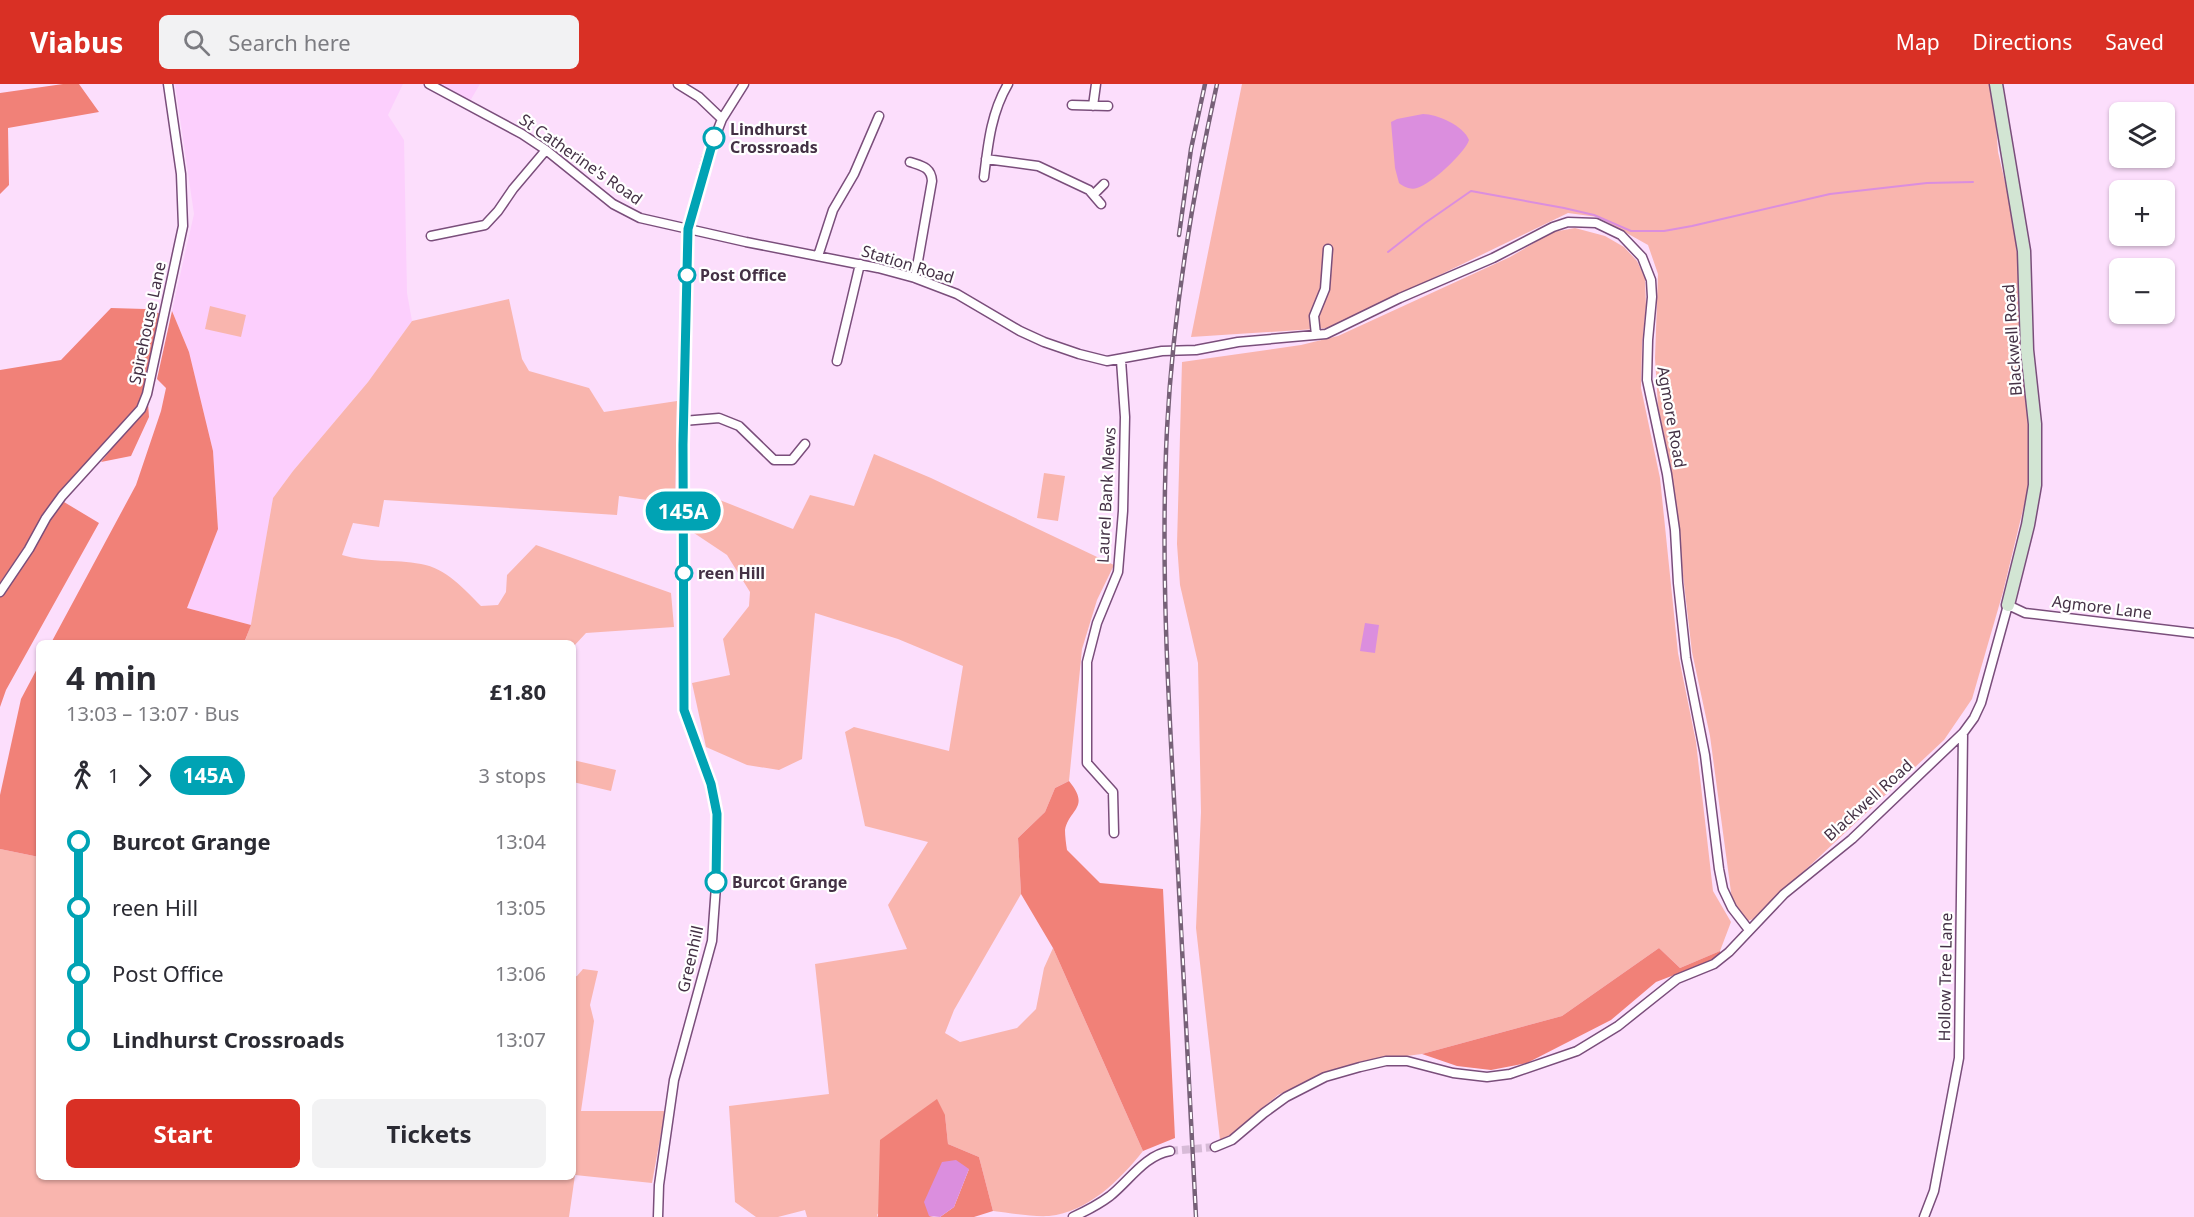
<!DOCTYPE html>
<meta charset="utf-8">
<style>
:root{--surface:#fff;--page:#f2f2f3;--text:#2b2b33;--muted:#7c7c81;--accent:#d93025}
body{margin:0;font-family:"Noto Sans",sans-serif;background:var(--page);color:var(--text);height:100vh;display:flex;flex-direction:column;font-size:22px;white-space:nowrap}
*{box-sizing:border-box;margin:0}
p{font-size:20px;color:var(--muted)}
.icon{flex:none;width:33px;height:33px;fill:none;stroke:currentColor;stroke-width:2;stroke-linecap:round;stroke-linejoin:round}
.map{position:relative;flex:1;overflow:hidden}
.drawer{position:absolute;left:36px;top:556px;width:540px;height:540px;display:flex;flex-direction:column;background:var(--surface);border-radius:9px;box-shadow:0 2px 4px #0004}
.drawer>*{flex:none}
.badge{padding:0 12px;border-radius:20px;font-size:21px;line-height:39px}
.tools{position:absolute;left:2109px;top:18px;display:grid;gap:12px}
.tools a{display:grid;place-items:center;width:66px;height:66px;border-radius:9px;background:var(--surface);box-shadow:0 2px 4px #0004;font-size:30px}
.map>.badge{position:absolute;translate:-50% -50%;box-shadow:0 0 0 3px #fff}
.legs{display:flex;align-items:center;gap:9px;height:66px;padding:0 30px;font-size:20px}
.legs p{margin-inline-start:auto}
.summary{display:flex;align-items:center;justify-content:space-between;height:102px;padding:0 30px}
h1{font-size:33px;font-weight:700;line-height:45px}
.button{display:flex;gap:12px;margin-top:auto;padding:12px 30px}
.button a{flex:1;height:69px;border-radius:9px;background:var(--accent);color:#fff;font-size:24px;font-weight:700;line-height:69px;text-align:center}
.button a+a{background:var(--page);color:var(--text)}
ul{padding:0 30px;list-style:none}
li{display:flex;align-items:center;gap:21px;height:66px;font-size:22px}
li i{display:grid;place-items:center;width:9px;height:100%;margin:0 8px;background:currentColor}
li i::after{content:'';width:15px;height:15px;margin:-8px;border:4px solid;border-radius:50%;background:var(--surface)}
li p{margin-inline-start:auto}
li:first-child i{background:linear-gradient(#0000 50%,currentColor 0)}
li:last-child i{background:linear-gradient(currentColor 50%,#0000 0)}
header{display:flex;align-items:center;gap:36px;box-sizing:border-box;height:84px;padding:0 30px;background:var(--accent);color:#fff}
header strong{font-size:28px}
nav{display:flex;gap:33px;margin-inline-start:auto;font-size:21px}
.search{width:420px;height:54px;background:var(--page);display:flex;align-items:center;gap:15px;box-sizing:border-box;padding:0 21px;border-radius:9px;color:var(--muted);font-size:22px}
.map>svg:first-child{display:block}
.built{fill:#fccffd}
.green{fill:#f9b5ae}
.forest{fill:#f18178}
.water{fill:#db8ede}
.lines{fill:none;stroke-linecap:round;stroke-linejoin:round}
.stream{stroke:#db8ede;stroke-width:2}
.street-tunnel{stroke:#d7bbd7;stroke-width:8;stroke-dasharray:8 4;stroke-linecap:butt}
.street-casing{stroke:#7a4e7b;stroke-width:11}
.secondary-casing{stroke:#7a4e7b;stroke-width:15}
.street{stroke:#fff;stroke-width:8}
.secondary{stroke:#d2e5d3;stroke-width:12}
.rail-casing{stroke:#776178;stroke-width:4.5}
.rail{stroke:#fff;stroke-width:2;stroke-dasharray:7;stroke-linecap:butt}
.line-1-casing{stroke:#fff;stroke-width:14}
.line-1{stroke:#00a3b4;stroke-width:9}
.stop-1-dot{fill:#fff;stroke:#00a3b4;stroke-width:3}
.labels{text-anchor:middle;stroke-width:4.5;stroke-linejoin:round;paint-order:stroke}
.stop-label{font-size:16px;font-weight:bold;fill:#443145;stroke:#fff;text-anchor:start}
.street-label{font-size:16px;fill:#443145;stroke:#fff}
</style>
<header>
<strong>Viabus</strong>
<div class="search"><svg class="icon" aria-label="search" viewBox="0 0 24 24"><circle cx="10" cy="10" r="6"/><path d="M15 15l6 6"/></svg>Search here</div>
<nav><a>Map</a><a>Directions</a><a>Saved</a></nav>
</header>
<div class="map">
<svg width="2194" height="1133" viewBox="0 0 2194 1133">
<rect width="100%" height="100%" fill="#fcdefc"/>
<path class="built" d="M175,0h228l-15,31 16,25 3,153 5,28 -44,61 -75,89 -20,27 -22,127 -64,-17 31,-80 -5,-77 -24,-99 -17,-41 22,-97z
M439,0h41l-10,17z"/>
<path class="green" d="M1242,0h751l5,68 15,65 6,55 3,89 8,62 -2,66 -25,103 -31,107 -28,41 -191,179 -8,3 -12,-15 -23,-171 -18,-84 -22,-187 -12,-59 -3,-48 3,-84 -10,-29 -50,-28 -30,-4 -238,115 -139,9z
M1575,144l30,8 19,11 13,14 8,17 1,28 -4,38 -1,44 19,90 18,175 18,89 17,149 18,31 -11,29 -40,17 -21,-20 -97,68 -140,38 -48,6 -46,11 -50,24 -46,39 -12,6 -24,-212 5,-116 -3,-149 -18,-78 -3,-41 5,-182 119,-17 37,-9 172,-79 43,-25z
M509,215l13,60 7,12 60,17 15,24 73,-11 -2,103 -56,-8 -2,19 -233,-15 -5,27 -26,-4 -11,32c26,8 53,4 79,9 25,4 44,26 60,42l17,-1 8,-13 1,-17 29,-30 135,48 3,34 -88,6 -13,14v-3h-329l7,-20 22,-126 20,-27 75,-89 44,-61z
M210,222l36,9 -5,22 -36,-8z
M874,370l57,24 183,87 -17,35 -15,49 -13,132 -14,7 -10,24 -27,26 3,56 -67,116 -9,23 15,9 57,-14 19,-19 8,-41 9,-20 90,203c-23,29 -55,61 -94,65 -17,1 -38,-3 -56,-5l-14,-54 -31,-13 -3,-29 -68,100 1,2h-71l-2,-7 -27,7h-22l-21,-15 -6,-96 100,-12 -14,-130 92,-15 -19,-44 40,-63 -63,-16 -20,-94 9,-5 95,24 14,-85 -65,-27 -83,-26 -13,146 -23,11 -32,-5 -41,-18 -14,-64 38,-8 -7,-36 26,-33 1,-14 -23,-37 -33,-22 -2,-44 101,40 17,-34 44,11z
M1044,389l21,3 -7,45 -21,-3z
M573,676l43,10 -5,21 -38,-9z
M0,765l39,8v321h534v-201l4,-1 6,-7 15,2 -8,34 4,16 -13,90h84l-13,72 -77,-8 -6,42h-569z"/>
<path class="forest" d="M63,0h16l20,28 -91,16 1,57 -9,9v-101z
M111,224l34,1 16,5 -7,37 -15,58 -70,72 -69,102v-213l61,-10z
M172,227l17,41 24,99 5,78 -31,79 64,17 -7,18h-193l85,-158 25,-74 5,-23 -9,-9z
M148,319l1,14 -18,39 -30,6z
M64,418l35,21 -93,167 -6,17v-110l47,-78z
M39,581v192l-39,-8v-54l21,-96z
M1069,697c22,27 0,28 -4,49 0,6 1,14 2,20l33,33 63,6 12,249 -32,13 -90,-203 -32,-54 -3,-56 27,-26 10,-24z
M1659,864l21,20 40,-17 1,6 -65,25 -45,38 -84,43 -36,7 -34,-4 -35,-12 140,-38z
M937,1015l8,16 3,29 31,13 14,54 -19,6h-34l14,-10 15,-38 -40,47 5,1h-56l2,-77z"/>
<path class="water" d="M1423,30c14,0 41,12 46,26 -4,13 -39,45 -52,48 -6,2 -13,-1 -18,-5l-4,-15 -4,-46 6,-3z
M1365,539l14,2 -4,28 -15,-2z
M956,1076l13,9 -15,38 -14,10 -11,-1 -5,-14 18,-40z"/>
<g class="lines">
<path class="stream" d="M1388,168l37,-29 46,-32 93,17 30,7 37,16h33l28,-5 138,-32 97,-11 46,-1"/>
<path class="street-tunnel" d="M1170,1067l45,-4"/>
<defs>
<path id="street" d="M429,0l93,50 24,16 67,54 27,14 106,24 132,26 37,10 42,16 63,37 24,11 35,12 28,7 55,-10 34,-1 42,-8 88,-8 74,-36 93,-40 60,-31 15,-5 28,1 25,12 21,22 9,23 1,17 -4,43 -1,40 20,94 8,56 3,53 8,75 19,97 14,114 4,20 9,19 17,22
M678,0l21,13 23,22
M1072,21l36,1
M1093,22l3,-22
M986,75l52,7 51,24 12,14
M910,78c12,4 21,5 22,19l-17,97
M984,93c4,-33 7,-64 24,-93
M1094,110l10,-10
M431,152l54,-11 13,-14 15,-22 33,-39
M818,172l15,-46 21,-36 25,-58
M1316,251l-2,-19 11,-27 3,-40
M837,277l23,-97
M683,337l36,-3 20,8 35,34h18l13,-16
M0,508l29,-43 17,-31 16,-22 79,-87 6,-15 36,-168 -2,-52 -13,-90
M1114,749l-1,-41 -26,-29v-101l10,-39 21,-51 5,-61 2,-94 -4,-57
M1215,1063l17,-7 32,-27 22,-16 39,-20 35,-10 26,-6h21l46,12 34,4 23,-3 67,-23 41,-25 59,-47 37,-15 15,-12 55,-58 68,-55 111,-106 11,-15 7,-15 27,-98 17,8 169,20
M658,1133l1,-32 15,-105 38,-139 4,-55 1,-72 -6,-30 -27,-74 -1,-289 5,-192 19,-71 15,-39 22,-35
M1073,1133c13,-6 25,-12 37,-21 19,-15 35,-41 60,-45
M1924,1133l10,-26 25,-133 4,-325"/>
<path id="secondary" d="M1996,0l28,167 3,99 8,74v61l-7,40 -20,80"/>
</defs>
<use href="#street" class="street-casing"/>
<use href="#secondary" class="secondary-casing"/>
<use href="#street" class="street"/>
<use href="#secondary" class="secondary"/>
<defs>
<path id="rail" d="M1179,151l12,-86 14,-65
M1196,1133c-6,-122 -12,-244 -19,-365 -8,-141 -17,-282 -10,-423 6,-116 25,-232 50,-345"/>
</defs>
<use href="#rail" class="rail-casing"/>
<use href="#rail" class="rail"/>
</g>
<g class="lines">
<defs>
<path id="line-1" d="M714,54l-26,91 -5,216 1,265 27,74 6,30 -1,68"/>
</defs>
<use href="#line-1" class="line-1-casing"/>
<use href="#line-1" class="line-1"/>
</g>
<g class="stop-1-dot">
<circle cx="714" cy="54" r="10"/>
<circle cx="687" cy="191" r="8"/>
<circle cx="684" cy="489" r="8"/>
<circle cx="716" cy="798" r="10"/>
</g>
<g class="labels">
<g class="stop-label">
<text x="730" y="51">Lindhurst<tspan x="730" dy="18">Crossroads</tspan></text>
<text x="700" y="197">Post Office</text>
<text x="698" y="495">reen Hill</text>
<text x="732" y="804">Burcot Grange</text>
</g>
<g class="street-label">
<text transform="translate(581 75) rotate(35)" y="6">St Catherine's Road</text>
<text transform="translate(908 180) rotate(17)" y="6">Station Road</text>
<text transform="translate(147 239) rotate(-78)" y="6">Spirehouse Lane</text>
<text transform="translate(2012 256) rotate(-94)" y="6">Blackwell Road</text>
<text transform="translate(1672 333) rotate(80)" y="6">Agmore Road</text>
<text transform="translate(1106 411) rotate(-87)" y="6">Laurel Bank Mews</text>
<text transform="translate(2102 523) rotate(7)" y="6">Agmore Lane</text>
<text transform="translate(1868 716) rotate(-42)" y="6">Blackwell Road</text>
<text transform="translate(690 875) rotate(-77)" y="6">Greenhill</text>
<text transform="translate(1945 893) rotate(-89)" y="6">Hollow Tree Lane</text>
</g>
</g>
</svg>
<div class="tools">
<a><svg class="icon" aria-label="layers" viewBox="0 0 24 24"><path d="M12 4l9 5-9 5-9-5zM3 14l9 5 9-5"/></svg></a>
<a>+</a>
<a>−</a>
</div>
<b class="badge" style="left:683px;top:427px;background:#00a3b4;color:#fff">145A</b>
<section class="drawer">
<div class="summary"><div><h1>4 min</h1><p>13:03 – 13:07 · Bus</p></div><b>£1.80</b></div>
<div class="legs"><svg class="icon" aria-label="walk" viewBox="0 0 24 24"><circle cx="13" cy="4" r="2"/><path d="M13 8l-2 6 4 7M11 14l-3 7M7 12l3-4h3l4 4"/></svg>1<svg class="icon" aria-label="forward" viewBox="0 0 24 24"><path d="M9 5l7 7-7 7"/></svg><b class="badge" style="background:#00a3b4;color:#fff">145A</b><p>3 stops</p></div>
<ul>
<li><i style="color:#00a3b4"></i><b>Burcot Grange</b><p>13:04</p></li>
<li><i style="color:#00a3b4"></i><span>reen Hill</span><p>13:05</p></li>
<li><i style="color:#00a3b4"></i><span>Post Office</span><p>13:06</p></li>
<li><i style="color:#00a3b4"></i><b>Lindhurst Crossroads</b><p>13:07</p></li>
</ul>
<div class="button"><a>Start</a><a>Tickets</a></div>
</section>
</div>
